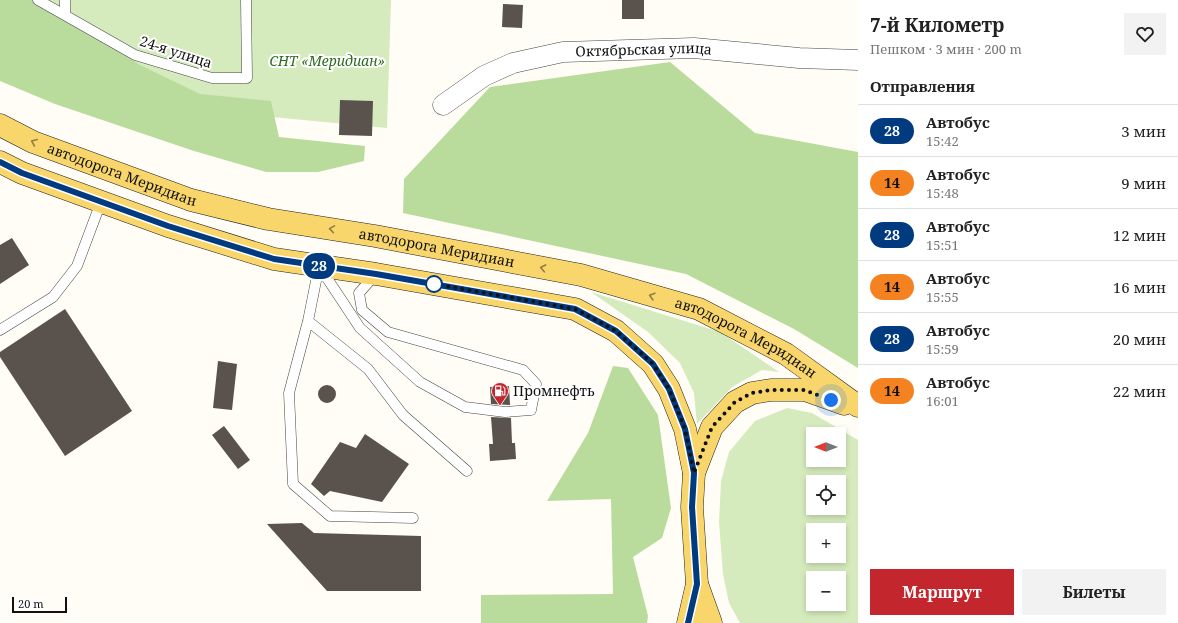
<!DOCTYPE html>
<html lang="ru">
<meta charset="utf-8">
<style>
:root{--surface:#fff;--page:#f2f2f2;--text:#222;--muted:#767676;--line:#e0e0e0;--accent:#c4262e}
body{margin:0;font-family:"Noto Serif",serif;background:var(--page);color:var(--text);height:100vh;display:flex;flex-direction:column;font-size:15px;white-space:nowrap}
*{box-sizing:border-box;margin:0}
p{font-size:13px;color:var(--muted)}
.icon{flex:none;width:22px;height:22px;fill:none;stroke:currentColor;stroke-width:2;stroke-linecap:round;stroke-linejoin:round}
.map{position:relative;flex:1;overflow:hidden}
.panel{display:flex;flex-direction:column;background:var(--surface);width:320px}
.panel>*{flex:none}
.badge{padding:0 8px;border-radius:13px;font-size:14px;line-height:26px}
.needle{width:26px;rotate:270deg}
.tools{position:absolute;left:806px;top:427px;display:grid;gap:8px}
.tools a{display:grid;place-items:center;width:40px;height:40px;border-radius:0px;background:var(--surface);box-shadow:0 2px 6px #0003;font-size:20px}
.scale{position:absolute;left:12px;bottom:10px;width:55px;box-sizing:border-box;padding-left:4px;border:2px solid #111;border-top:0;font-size:11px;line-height:14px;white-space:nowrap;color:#111;-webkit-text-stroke:3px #fff;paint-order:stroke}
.you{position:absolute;width:20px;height:20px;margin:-10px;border:3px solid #fff;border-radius:50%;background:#1a73e8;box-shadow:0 0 0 6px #1a73e833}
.map>.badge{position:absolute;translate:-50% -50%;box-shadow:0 0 0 2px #fff}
h2{padding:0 12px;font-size:15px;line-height:36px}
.round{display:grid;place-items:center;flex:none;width:42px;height:42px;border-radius:0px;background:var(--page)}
.headline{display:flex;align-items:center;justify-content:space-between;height:68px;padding:0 12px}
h1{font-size:19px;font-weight:700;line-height:30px}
.button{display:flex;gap:8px;margin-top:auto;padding:8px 12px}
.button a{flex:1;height:46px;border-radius:0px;background:var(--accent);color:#fff;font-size:16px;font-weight:700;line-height:46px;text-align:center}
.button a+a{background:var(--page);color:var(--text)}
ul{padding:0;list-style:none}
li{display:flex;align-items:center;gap:12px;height:52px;padding:0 12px;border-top:1px solid var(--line)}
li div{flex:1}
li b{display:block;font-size:15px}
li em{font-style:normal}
li .badge{min-width:44px;font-weight:700;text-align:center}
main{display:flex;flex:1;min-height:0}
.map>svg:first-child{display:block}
.green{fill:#d5ebbd;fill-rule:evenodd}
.forest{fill:#b9dc9c}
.building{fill:#5a524d}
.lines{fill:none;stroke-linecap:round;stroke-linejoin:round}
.service-casing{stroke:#444;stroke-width:11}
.minor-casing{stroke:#444;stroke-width:21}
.primary-casing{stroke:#222;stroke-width:23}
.service{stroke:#fff;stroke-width:10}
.minor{stroke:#fff;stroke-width:20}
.primary{stroke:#f9d66b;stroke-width:22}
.oneway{stroke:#917d42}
.line-casing{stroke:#fff;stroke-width:9}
.line{stroke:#003b80;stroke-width:6}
.walk{stroke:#111;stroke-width:4;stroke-dasharray:0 7.2}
.stop-dot{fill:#fff;stroke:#003b80;stroke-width:2}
.labels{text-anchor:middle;stroke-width:4;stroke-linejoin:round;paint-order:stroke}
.street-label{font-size:14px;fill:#111;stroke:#fff}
.park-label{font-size:14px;font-style:italic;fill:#2f6b1f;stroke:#fff}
.poi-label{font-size:14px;fill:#111;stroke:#fff;text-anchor:start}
</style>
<main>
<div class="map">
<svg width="858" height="623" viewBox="0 0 858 623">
<rect width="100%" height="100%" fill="#fffdf5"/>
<path class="green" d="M0,0h391l-4,128 -252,-24z
M591,292l129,40 59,40 -17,-2 -30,17 -35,37 -3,-31 -14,-30 -32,-31z
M787,408l25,5 46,27v183h-118l-11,-20 -6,-29 -4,-52 2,-41 8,-29 26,-31zM813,434h26v26h-26zM813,482h26v26h-26zM813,530h26v26h-26zM813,578h26v26h-26z"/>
<path class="forest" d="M0,0h40l100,65 60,29 71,7 8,36 86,9 -1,15 -46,11h-52l-72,-21 -139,-47 -55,-23z
M670,62l85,71 103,19v216l-64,-39 -108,-55 -283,-61 1,-34 86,-92z
M613,366l15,2 30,47 13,93 -9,30 -29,19 15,59 -1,7h-166v-28l132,-1 -2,-95 -64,2 41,-68z"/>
<path class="building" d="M622,0h22v19h-22z
M503,4l20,1 -1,23 -20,-1z
M340,100l33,1 -1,35 -33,-1z
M12,238l17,27 -29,19v-39z
M65,309l67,102 -67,45 -65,-99v-5z
M218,361l19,3 -5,46 -19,-2z
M318 394a9 9 0 1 1 18 0a9 9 0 1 1-18 0Z
M509,386l1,19 -19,-1 -1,-17z
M491,417l20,1 1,25h3l1,16 -26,2 -1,-17h4z
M224,426l26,34 -12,9 -26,-34z
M365,434l44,30 -27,38 -52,-11 -6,5 -13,-12 29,-42 16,6z
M302,523l12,10 107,3v55h-94l-60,-67z"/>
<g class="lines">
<defs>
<path id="service" d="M38,0l97,55 77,23h35l-1,-78
M65,14v-14
M319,266l41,62 60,54 45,25 40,5 26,-2 5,-26 -13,-14 -135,-38 -26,-22 -3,-17 16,-18
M319,266l-11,55 -19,72 4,91 37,32 83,2
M308,321l60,48 35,46 64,56
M0,330l53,-33 24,-31 24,-64"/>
<g id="minor">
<path id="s1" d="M443,105l41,-29 29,-13 50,-11 131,-4 105,10 59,2"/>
</g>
<g id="primary">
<path id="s2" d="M0,125l33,17 158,58 77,19 107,17 206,39 118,34 87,45 72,52"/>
<path d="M0,162l22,11 146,53 106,33 102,15 199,35 41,22 37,33 16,25 16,40 9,44"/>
<path d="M697,584l14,39"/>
<path d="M688,623l9,-39 -5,-77 2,-34 18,-46 23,-25 17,-9 19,-3h34l39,14"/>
</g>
</defs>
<use href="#service" class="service-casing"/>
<use href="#minor" class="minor-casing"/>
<use href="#primary" class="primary-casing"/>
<use href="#service" class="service"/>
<use href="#minor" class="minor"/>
<use href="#primary" class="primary"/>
</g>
<defs><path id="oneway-chevron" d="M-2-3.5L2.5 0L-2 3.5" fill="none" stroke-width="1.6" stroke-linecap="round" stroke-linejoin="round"/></defs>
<g class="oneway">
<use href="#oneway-chevron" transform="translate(34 142) rotate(-157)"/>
<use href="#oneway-chevron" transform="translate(332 229) rotate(-171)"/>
<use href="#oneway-chevron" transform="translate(543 268) rotate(-169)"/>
<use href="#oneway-chevron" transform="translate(652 296) rotate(-164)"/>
</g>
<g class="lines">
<defs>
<path id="line" d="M0,162l22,11 146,53 106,33 102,15 199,35 41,22 37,33 16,25 16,40 9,44 -2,34 5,77 -9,39"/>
</defs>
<use href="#line" class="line-casing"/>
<use href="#line" class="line"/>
<path class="walk" d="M434,284l141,25 41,22 37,33 16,25 16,40 9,44 18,-46 23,-25 17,-9 19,-3h33l27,10"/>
</g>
<defs>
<symbol id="fuel-pin" viewBox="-11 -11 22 30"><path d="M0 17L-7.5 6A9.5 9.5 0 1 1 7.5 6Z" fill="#c4262e" stroke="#fff"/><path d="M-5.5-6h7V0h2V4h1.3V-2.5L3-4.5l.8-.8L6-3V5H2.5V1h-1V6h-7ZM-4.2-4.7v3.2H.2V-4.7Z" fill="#fff"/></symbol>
</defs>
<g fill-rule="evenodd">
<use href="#fuel-pin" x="490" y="381" width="20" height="27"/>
</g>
<circle class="stop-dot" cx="434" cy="284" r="8"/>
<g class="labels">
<g class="street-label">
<text dy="5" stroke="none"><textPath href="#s1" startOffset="214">Октябрьская улица</textPath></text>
<text transform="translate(176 52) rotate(18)" y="5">24-я улица</text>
<text dy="5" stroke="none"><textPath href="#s2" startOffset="132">автодорога Меридиан</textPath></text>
<text dy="5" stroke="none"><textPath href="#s2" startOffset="456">автодорога Меридиан</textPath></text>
<text dy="5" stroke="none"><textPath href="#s2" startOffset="780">автодорога Меридиан</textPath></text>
</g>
<g class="park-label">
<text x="327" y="66">СНТ «Меридиан»</text>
</g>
<g class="poi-label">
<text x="513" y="396">Промнефть</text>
</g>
</g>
</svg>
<div class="tools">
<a><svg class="needle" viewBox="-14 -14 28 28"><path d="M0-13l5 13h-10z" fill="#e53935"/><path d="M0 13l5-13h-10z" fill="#767676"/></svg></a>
<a><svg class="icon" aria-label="locate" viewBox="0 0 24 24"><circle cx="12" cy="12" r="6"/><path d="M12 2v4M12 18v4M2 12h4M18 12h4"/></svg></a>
<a>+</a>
<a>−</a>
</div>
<div class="scale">20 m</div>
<div class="you" style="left:831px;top:400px"></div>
<b class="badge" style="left:319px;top:266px;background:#003b80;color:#fff">28</b>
</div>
<section class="panel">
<div class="headline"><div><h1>7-й Километр</h1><p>Пешком · 3 мин · 200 m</p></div><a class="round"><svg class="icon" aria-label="heart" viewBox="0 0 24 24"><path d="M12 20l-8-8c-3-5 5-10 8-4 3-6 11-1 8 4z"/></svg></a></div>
<h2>Отправления</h2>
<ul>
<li><span class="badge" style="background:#003b80;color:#fff">28</span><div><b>Автобус</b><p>15:42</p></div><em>3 мин</em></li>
<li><span class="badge" style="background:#f58220;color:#111">14</span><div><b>Автобус</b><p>15:48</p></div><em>9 мин</em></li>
<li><span class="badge" style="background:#003b80;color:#fff">28</span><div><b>Автобус</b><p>15:51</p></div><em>12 мин</em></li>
<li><span class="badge" style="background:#f58220;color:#111">14</span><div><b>Автобус</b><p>15:55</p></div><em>16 мин</em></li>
<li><span class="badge" style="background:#003b80;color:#fff">28</span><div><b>Автобус</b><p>15:59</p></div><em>20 мин</em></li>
<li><span class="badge" style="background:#f58220;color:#111">14</span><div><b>Автобус</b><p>16:01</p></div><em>22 мин</em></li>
</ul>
<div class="button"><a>Маршрут</a><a>Билеты</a></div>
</section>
</main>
